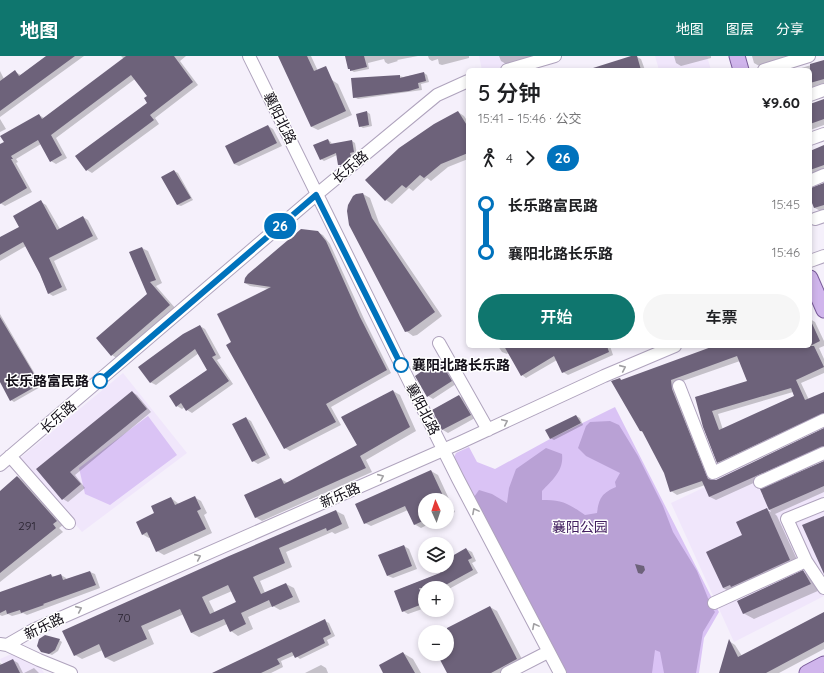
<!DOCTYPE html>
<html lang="zh">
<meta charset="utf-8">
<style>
:root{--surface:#fff;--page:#f6f6f6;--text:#202124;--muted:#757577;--accent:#0f766e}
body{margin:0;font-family:Quicksand,"Noto Sans SC",sans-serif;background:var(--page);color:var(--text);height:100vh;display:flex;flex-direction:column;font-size:15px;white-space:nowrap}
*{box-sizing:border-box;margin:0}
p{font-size:13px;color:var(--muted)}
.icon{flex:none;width:22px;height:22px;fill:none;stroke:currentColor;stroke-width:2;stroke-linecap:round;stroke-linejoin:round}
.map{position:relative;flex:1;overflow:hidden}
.sheet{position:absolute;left:466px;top:12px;width:346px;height:280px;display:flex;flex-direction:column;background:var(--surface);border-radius:6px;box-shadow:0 2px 6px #0003}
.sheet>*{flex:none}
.badge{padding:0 8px;border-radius:13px;font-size:14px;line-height:26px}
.needle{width:26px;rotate:357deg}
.controls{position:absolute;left:418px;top:437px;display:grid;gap:8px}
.controls a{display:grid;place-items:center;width:36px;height:36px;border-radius:50%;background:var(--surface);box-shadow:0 2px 6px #0003;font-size:20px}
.map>.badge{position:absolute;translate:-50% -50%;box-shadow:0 0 0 2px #fff}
.legs{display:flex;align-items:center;gap:6px;height:44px;padding:0 12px;font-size:13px}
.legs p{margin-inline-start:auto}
.head{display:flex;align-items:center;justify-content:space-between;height:68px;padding:0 12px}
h1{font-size:22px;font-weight:600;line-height:30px}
.cta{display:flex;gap:8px;margin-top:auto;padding:8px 12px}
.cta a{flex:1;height:46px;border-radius:24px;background:var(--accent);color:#fff;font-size:16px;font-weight:600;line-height:46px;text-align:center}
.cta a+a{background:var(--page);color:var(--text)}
ul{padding:0 12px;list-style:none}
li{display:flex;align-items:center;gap:14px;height:48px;font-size:15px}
li i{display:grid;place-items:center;width:6px;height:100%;margin:0 5px;background:currentColor}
li i::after{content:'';width:10px;height:10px;margin:-5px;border:3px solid;border-radius:50%;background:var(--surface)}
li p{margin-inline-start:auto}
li:first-child i{background:linear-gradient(#0000 50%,currentColor 0)}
li:last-child i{background:linear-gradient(currentColor 50%,#0000 0)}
header{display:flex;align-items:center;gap:24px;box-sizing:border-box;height:56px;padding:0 20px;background:var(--accent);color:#fff}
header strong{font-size:19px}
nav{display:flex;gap:22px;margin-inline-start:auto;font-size:14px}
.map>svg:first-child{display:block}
.built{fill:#f0e6fb}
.green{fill:#dac3f5}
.forest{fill:#b9a1d5}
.shadow{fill:#0003;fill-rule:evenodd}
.building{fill:#6d627a;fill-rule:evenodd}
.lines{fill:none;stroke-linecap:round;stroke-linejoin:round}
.minor-casing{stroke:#afa3bd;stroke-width:14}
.major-casing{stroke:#795b9a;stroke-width:17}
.minor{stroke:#fff;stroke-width:12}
.major{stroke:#d0b5ec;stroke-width:15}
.oneway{stroke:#a09fa2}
.line-1-casing{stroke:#fff;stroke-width:9}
.line-1{stroke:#0072bc;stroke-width:6}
.stop-1-dot{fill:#fff;stroke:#0072bc;stroke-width:2}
.labels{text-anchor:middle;stroke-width:3;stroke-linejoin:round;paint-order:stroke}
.number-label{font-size:12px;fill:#292330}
.street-label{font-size:14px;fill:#120e17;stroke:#fff}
.stop-label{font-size:14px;font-weight:bold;fill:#120e17;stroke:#fff;text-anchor:start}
.park-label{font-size:14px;fill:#432160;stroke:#fff}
</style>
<header>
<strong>地图</strong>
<nav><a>地图</a><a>图层</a><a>分享</a></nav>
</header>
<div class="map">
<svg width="824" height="617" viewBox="0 0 824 617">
<rect width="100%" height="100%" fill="#f5f0fb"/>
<path class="built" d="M479,0h64l-47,14h-14z
M655,0h52l4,14h-52z
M123,317l64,80 -105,79 -63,-73z
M747,405l23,49 54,-24v110l-90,46 -63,-139 34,-16 -3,-6z
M16,596l22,11 6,10h-37l-7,-14z"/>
<path class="green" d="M615,351l104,205 -15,26 -5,35h-136l-111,-212 4,-8 13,-6 8,15 18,7 55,-30z
M148,360l29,39 -67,50 -25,-11 -6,-26z"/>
<path class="forest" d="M610,365l9,4 19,31 25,50 10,26 24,39 15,37 3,4 -12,20 -7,41h-32l-4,-21 -5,-2 -3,23h-85l-54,-100 -39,-76 5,-7 13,4 15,9 2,-15 7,-19 30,-21 16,6c2,17 -10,26 -20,37v9c20,-1 27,4 43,15l12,-2c2,-15 5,-20 19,-26l-1,-5 5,-9 -34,-17 -8,-8 8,-22 4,-4z"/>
<path class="shadow" d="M47,0h37l-84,61v-46l4,8 11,-7 6,3z
M121,0h65l-6,5 18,24 -43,33 4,6 -67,49 -5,-3 62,-67 -1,-7 -13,-17 -79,59 11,20 -11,6 -5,-3 -10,-17 -25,15 2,3 -2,1 16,29 -27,14 -5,-3v-57l39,-31 5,3 80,-59z
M279,0h32l13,28 8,-4 6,4 14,31 -34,15 -6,-3z
M346,0h72l-21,4 1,1 -10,3 -3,-2 -1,-3 -16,4 1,6 -15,3 -5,-3z
M428,0h41v2l-27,7 -3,-1 -1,-5 -6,2 -3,-2z
M499,0h33l-26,8 -5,-3z
M635,0l6,3 4,11h-40z
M674,0h37v2l-30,8 -5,-3z
M752,0h44l-35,11 -7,-4z
M824,5v24l-14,4v-19h-15z
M424,17l3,2 2,7 -8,2 1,6 -64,9 -4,-2 45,-21 4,1z
M824,44v25l-14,5v-25z
M367,56l3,2 2,12 -9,2 -3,-2z
M458,56l6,4 4,6v37l-20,8 -17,14 -4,-3 -14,13 -4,-3 -17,16 -6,-4z
M0,63l6,10 -6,3z
M268,70l5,3 9,17 -43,20 -5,-2z
M328,84l3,2 1,3 20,-4 3,2 2,11h-4l1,4 -9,8 -4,-3v2l-2,-1 -2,-9 -13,6 -3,-2z
M824,90v25l-14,5v-24z
M174,115l4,2 15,27 -12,6 -3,-1 -15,-27z
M824,129v26l-2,1 -7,-4 -5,-13v-6z
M363,138l7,4 9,25 63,93 -25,19 -4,1 -7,-5z
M41,146l5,3 14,24 23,-12 5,3 10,19 -44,22 13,29 -14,6 -5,-3 -8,-19 -14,-28 -26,15v-23l20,-11z
M317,176l6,3 7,9 35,77 26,52 -60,34 10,18 -51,26 -5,-3 -53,-105 38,-54 -20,-3 -5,-3z
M142,192l6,3 14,32 -6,3 20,23 -58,50 -6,-4 36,-61z
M0,258l42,72 -28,16 -3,-2 -11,-19z
M810,263l5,3 9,19v5l-5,2 5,11v14l-23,10 8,17 15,-7v25l-100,48 -6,-4 -22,-65 52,-15 -8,-21 -63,22 1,10 34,87 4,1 108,-52v22l-108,49 -6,-3 -5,-12 -28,10 -6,-4 -6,-18 -20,-40 -5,-2 -20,-52 3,2 93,-35h94zM793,336l2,4 -72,34 -5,-16z
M200,270l5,3 16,29 -4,2 16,24 -41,29 -5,-3 -2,-3 -3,2 -5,-3 31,-35 -9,-18 -43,32 -6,-3z
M498,290h112l3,9 -45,20 -5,-3 -6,-12 -31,18 -4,-3 -14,-22 -1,1 -5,-2z
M439,304l6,3 11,21 -23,15 -5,-3z
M393,335l7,4 16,36 -50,29 6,12 -110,49 -7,-4 26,-38 7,4 71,-38z
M132,336l5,3 14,17 -76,63 10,13 -17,14 -5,-3 -25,-30z
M459,340l6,3 10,19 -27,15 -5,-3 -10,-20z
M576,360l4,2 3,7 -29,15 -4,-2z
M246,362l5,3 19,37 -12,6 -5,-3z
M824,406v30l-49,22 2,2 23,50 -66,28 -11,-6 20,-52 24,-26 4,2 -10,-22z
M431,415l7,4 17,37 -8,4v-16h-22v22h8l-12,6 -7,-4 -6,-14 -37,16 -6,-3z
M18,421l6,4 39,44 -4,3 4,4 -63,50v-90z
M194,441l7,4 6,12 -3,2 8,18 -48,22 -7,-4 -6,-14 -2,1 -7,-4 29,-36 8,6z
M336,455l8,4 5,13 -14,6 -3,-2 -46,20 6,15 -32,14 5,12 21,-9 8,4 6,14 -20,8 -7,-4 -25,11 5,12 -15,7 -7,-5 -4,-7 -28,13 -7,-4 -8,-19 -36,16 6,14 -40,18 -8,-4 -3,-8 -21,9 -7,-4zM232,535l6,12 -23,10 -6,-12z
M404,490l5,3 8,20 -24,9 -5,-2z
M466,493l6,3 4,9 -4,2 6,10 -31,17v-2h-22v20l-17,6 -5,-3 -8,-20 46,-18 -3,-7h9v-6z
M90,516l5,2 5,14 -73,27 -4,-2 -11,3 -4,-2 -6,2 -2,-1v-22l51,-18 4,2 6,-2 5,3 1,2z
M803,516l11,6 6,12 -66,29 -11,-6z
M490,551l7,4 27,52 -19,10h-57l-10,-19h9v-22h-6z
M824,558v35l-45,24h-59l9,-32 6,4 7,11z
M325,565l4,2 6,13 -8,4 2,5 -29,14 -5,-4 -14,6 2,6 -12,6h-58z
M59,584l3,2 -4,9 -6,4 -10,-4z
M403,597l10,6 8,14h-36z
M13,604l5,3 5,10h-23v-10l3,2z
M321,609l5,3 2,5h-23z
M34,612l5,5h-15z"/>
<path class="building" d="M46,0h29l-75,55v-30l15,-11 4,6z
M126,0h48l19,26 -43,33 4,5 -68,51 -11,-15 72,-53 -3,-5 3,-2 -16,-21 -80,60 11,20 -12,7 -12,-22 -27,16 2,3h-2l16,29 -27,16v-60l4,-2 -4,-6 39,-22 3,5z
M278,0h29l7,15 12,-5 20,45 -35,16z
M345,0h19l3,11 -17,4v-2h-2z
M631,0h6l4,14h-48v-2z
M824,4v19l-14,4v-19z
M424,16l2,9 -8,2 1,5 -10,3 -56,7 -2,-20 49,-3v3z
M824,43v20l-14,5v-20z
M367,55l2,14 -10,2 -3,-13z
M458,55l10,16v26l-27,11 -17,14 -4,-3 -14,13 -4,-3 -17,16 -20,-21 34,-32 35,-24z
M268,69l9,18 -43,21 -9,-18z
M328,83l2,5 22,-4 2,12 -4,1 1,3 -10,9h-3l-2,-12 -16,7 -7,-15z
M824,89v20l-14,5v-19z
M174,114l17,28 -14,7 -16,-28z
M824,127v22l-10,3 -4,-10v-10z
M363,137l9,25 63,94 -26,19 -4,1 -56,-107 -2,-14 1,-6 5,-9 3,-2z
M41,144l16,30 26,-14 10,20 -44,22 13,29 -14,7 -8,-20 -17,-32 -23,13v-18l19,-10 -6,-11z
M301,173l17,2 8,10 34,76 27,53 -61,34 10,18 -52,27 -58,-104 5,-3 -14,-28 54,-27 -27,-4 1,-5 3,-4z
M142,191l14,33 -6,2 20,23 -59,51 -15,-18 51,-44 -18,-42z
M0,261l40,67 -30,17 -10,-19z
M810,263l10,22 -10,5z
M200,269l16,30 -4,2 17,24 -43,30 -5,-8 -5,4 -7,-11 38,-26 -12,-21 -45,34 -12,-16 45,-33z
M504,290h103l2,6 -47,21 -8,-17 -33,20z
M714,290h100l10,21 -28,13 9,20 19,-8v21l-107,50 -14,-36 -8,-30 52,-16 -10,-25 -66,24 1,9 36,90 4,1h4l108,-52v18l-115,51 -7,-16 -32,11 -6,-19 -22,-42h-2l-29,-50 9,-3 1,2zM791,332l3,8 -75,34 -7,-19z
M439,303l13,22 -25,16 -12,-21z
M393,334l17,37 -50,29 6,12 -111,50 -11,-23 37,-17 3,6 73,-39 -16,-28z
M132,335l15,18 -77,63 11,12 -19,16 -26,-31z
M459,339l12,20 -29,15 -10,-20z
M576,359l5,8 -31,16 -5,-9z
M246,361l20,38 -14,7 -20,-38z
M824,405v25l-55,24 -9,-21z
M431,414l14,30h-20v20l-11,5 -9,-19 -41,18 -9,-20z
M17,420l40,45 -4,3 3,4 -56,45v-82z
M195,440l6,13 -4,2 9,18 -50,23 -9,-20 -5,3 -6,-13 18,-9 -3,-7 20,-9 4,8z
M767,452l23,52 -59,27 -1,-2 -7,3 -17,-36 36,-17 -6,-13z
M336,454l6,14 -15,7 -1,-3 -47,20 6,15 -32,14 8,17 25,-11 7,14 -21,10 -3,-7 -28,13 5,11 -16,8 -6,-13 -33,14 -11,-24 -39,17 6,13 -42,19 -6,-14 -25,12 -12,-25 167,-75zM228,529l8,17 -26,12 -8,-17z
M824,460v58l-22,-49z
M404,489l8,21 -25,10 -9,-21z
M466,492l6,10 -4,2 5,10 -33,18h-21l6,15 -23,9 -8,-21 46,-18 -3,-7h10v-7z
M635,508l9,2 1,4 -3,4 -4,-1z
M803,514l8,14 -68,30 -6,-13z
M90,515l6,14 -53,19 1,1 -23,8 -1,-3 -13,4 -1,-4 -6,3v-21l51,-18 1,3 9,-3 2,6z
M490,550l27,53 -26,14h-44l-10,-19h10v-26z
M824,556v30l-58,31h-47l10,-34 9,18z
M325,563l6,15 -8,4 2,5 -30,15 -3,-6 -15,7 3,5 -19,9h-49z
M45,579l15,4 -5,11 -6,4 -8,-2 -4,-6 2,-7z
M403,596l12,21h-32l-4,-8z
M13,603l7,14h-20v-8z"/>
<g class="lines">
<defs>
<path id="minor" d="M249,0l152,309 57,114 102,194
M507,14l48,-14
M764,14l45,-14
M810,39l14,-5
M810,83l14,-5
M810,125l14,-6
M815,163l9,-3
M810,205l14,-5
M439,287l49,87
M679,330l34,87 111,-53
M10,400l59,67
M0,409l316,-270 121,-100 31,-14
M760,426l64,-29
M806,505l-19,-42 37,-15
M714,547l92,-42 18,27
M0,588l7,1 32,15 32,13
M7,589l26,-15 426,-187 145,-67 71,-30
M507,617l41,-21"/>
<path id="major" d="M737,0l4,14
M810,222l14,32
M807,617l17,-9"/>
</defs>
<use href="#minor" class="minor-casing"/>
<use href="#major" class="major-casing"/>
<use href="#minor" class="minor"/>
<use href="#major" class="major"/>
</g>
<defs><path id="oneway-chevron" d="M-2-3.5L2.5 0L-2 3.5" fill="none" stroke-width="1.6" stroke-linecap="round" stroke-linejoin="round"/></defs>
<g class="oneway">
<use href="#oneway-chevron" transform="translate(623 312) rotate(-24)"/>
<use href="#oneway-chevron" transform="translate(505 366) rotate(-25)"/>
<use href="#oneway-chevron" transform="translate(381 421) rotate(-24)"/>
<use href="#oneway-chevron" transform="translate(475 455) rotate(-118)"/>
<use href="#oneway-chevron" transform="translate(198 501) rotate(-24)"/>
<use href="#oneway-chevron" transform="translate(79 553) rotate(-24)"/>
<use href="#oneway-chevron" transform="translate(535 570) rotate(-118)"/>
</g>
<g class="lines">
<defs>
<path id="line-1" d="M100,325l216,-186 85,170"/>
</defs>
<use href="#line-1" class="line-1-casing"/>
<use href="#line-1" class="line-1"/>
</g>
<g class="stop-1-dot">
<circle cx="401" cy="309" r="7"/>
<circle cx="100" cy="325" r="7"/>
</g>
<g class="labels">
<g class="number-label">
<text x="27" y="474">291</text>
<text x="124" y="566">70</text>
</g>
<g class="street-label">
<text transform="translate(280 62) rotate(64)" y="5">襄阳北路</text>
<text transform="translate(350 111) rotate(-40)" y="5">长乐路</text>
<text transform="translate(423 353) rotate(63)" y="5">襄阳北路</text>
<text transform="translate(58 361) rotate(-40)" y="5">长乐路</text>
<text transform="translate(340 439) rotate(-24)" y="5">新乐路</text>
<text transform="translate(44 570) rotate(-26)" y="5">新乐路</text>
</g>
<g class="stop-label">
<text x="412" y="314">襄阳北路长乐路</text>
<text x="89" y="330" text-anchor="end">长乐路富民路</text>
</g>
<g class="park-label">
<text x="580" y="476">襄阳公园</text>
</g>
</g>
</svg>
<div class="controls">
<a><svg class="needle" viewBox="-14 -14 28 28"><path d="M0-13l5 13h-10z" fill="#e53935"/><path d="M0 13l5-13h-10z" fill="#757577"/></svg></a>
<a><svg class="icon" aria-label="layers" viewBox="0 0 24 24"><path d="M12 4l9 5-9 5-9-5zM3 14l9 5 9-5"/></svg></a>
<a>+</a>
<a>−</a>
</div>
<b class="badge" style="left:280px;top:170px;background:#0072bc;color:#fff">26</b>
<section class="sheet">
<div class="head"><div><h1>5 分钟</h1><p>15:41 – 15:46 · 公交</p></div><b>¥9.60</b></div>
<div class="legs"><svg class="icon" aria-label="walk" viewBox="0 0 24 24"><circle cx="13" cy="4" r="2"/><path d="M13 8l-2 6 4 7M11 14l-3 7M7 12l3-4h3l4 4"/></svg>4<svg class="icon" aria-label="forward" viewBox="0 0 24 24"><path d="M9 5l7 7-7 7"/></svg><b class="badge" style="background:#0072bc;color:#fff">26</b></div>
<ul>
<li><i style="color:#0072bc"></i><b>长乐路富民路</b><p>15:45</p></li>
<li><i style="color:#0072bc"></i><b>襄阳北路长乐路</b><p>15:46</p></li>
</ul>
<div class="cta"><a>开始</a><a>车票</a></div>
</section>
</div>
